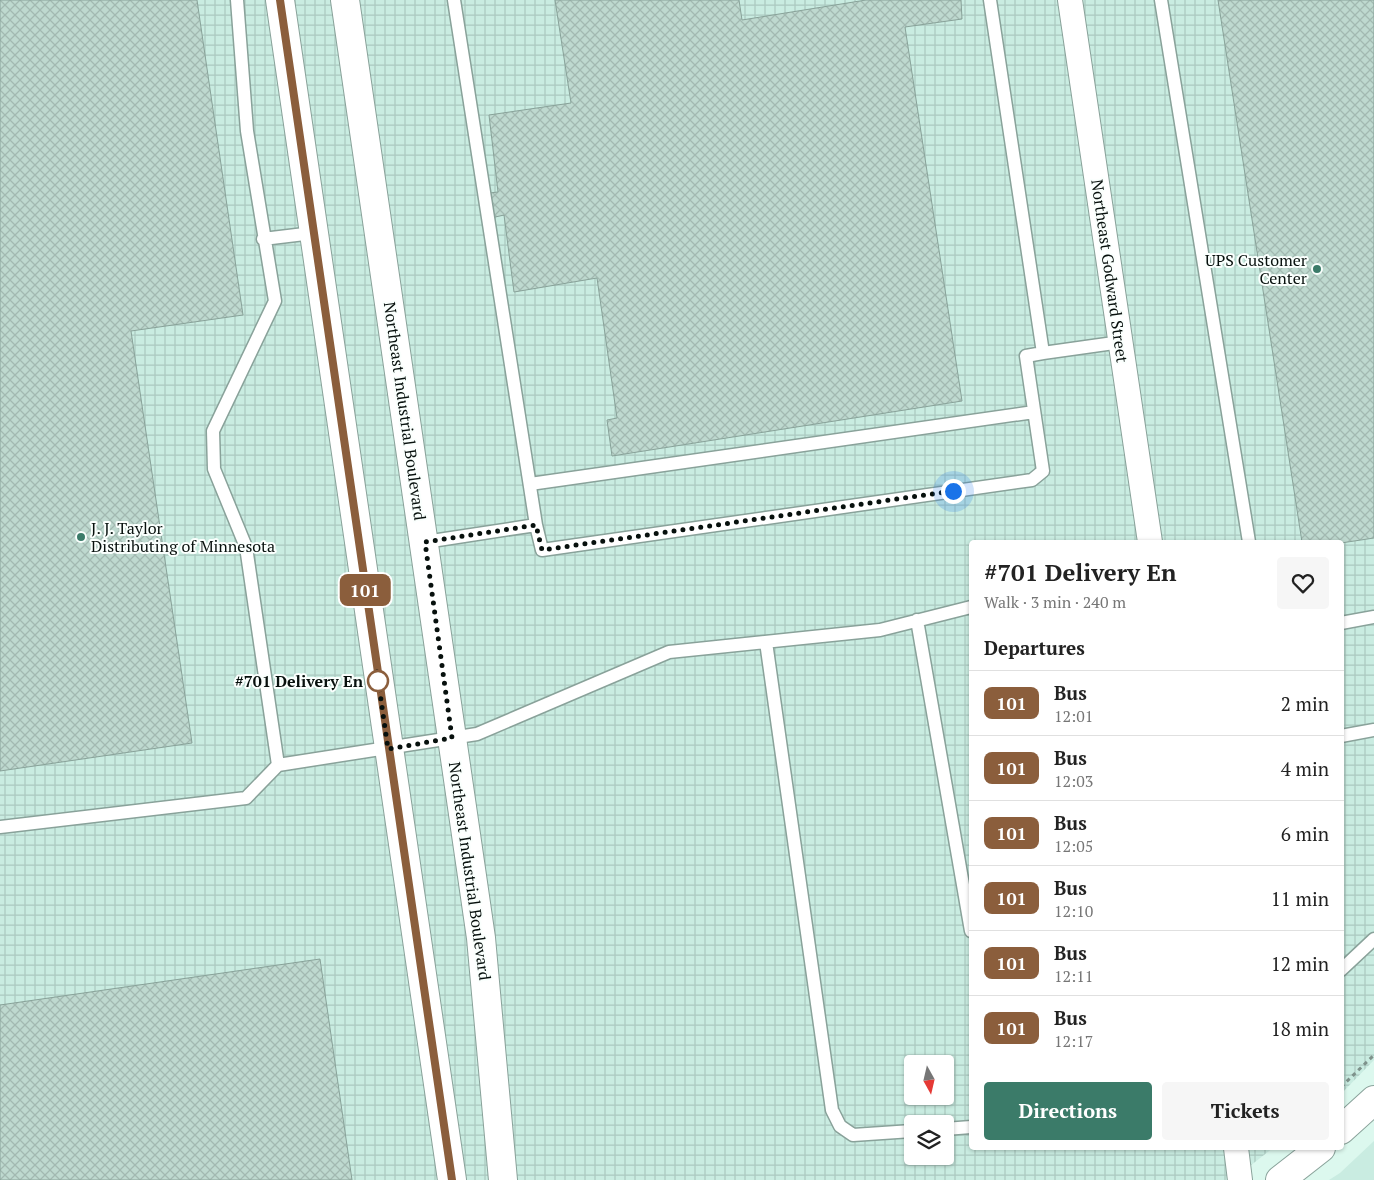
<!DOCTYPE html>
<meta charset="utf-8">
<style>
:root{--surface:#fff;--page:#f6f6f6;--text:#222;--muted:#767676;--line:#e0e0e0;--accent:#3b7b69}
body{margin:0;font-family:"PT Serif",serif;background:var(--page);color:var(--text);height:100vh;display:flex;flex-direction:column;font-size:19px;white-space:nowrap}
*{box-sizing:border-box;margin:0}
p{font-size:16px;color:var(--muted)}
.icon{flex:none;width:28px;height:28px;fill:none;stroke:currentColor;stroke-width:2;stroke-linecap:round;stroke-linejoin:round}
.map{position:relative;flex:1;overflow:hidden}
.sheet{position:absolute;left:969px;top:540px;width:375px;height:610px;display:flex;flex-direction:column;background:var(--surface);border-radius:5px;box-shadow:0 1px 4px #0004}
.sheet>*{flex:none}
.badge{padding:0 10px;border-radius:8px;font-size:18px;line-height:32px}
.needle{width:32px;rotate:172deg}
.tools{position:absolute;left:904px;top:1055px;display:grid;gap:10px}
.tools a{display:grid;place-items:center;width:50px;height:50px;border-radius:5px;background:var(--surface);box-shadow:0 1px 4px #0004;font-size:25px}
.you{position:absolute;width:25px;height:25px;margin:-12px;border:4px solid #fff;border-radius:50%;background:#1a73e8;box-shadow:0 0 0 8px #1a73e833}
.map>.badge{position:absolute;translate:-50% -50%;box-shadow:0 0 0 2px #fff}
h2{padding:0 15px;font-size:19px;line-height:45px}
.round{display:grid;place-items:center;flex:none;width:52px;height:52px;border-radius:5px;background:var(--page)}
.summary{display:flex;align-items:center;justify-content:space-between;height:85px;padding:0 15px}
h1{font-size:24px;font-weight:600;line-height:38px}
.button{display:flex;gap:10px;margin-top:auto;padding:10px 15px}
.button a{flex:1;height:58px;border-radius:5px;background:var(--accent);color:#fff;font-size:20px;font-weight:600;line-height:58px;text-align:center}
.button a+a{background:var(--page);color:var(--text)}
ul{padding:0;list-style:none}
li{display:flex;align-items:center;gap:15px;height:65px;padding:0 15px;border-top:1px solid var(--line)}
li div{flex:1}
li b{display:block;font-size:19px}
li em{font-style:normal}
li .badge{min-width:55px;font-weight:700;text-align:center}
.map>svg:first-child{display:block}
.built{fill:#c9ece1}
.industrial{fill:url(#industrial-grid);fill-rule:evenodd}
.building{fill:url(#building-cross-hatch);stroke:#88a299}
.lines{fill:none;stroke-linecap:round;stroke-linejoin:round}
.lane-casing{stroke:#89a29a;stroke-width:15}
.street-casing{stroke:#89a29a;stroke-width:26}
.secondary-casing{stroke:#89a29a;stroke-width:30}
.path{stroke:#7e928b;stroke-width:3;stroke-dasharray:4 4;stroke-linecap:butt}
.lane{stroke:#fff;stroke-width:12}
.street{stroke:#fff;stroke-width:24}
.secondary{stroke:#fff;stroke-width:28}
.line-casing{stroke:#fff;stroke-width:11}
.line{stroke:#8b5e3c;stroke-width:8}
.walk{stroke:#07100d;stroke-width:5;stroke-dasharray:0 9}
.poi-dot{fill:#3b7b69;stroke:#fafffd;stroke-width:2}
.stop-dot{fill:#fff;stroke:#8b5e3c;stroke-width:2.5}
.labels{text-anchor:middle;stroke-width:4;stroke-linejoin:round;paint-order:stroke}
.poi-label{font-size:16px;fill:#07100d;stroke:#fafffd;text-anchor:end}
.street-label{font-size:16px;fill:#07100d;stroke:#fafffd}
.stop-label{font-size:16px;font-weight:bold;fill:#07100d;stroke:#fafffd;text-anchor:end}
</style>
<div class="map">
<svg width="1374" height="1180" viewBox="0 0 1374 1180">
<defs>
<pattern id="industrial-grid" width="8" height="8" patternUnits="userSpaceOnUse" patternTransform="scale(1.25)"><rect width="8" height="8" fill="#c9ece1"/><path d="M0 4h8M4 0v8" fill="none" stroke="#abc9c0"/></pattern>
<pattern id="building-cross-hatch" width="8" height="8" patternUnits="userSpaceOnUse" patternTransform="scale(1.25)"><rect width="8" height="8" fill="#bed9cf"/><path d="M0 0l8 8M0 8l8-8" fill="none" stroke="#a2b9b1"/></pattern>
</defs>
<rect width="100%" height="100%" fill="#dcf8ee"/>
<path class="built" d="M1374,1141v39h-45l11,-7z"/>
<path class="industrial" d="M0,0h1374v1060l-33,34v-552h-370v606h302l-41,32h-1232zM912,1064h33v32h-33zM912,1124h33v32h-33z"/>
<path class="building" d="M0,0h197l46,315 -112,16 61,412 -192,28z
M555,0h184l3,20 124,-20h95l1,19 -57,8 57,374 -350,55 -5,-36 10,-2 -20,-140 -83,14 -10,-77 -13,3 -2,-25 9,-1 -9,-77 82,-12z
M1218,0h156v538l-33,5 -39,-1z
M320,959l32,221h-352v-175z"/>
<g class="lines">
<defs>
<path id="lane" d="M237,0l10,131 28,170 -62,130 1,38 32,78 32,218
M1161,0l88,542
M263,239l50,-6
M1043,353l78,-11
M530,484l504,-72
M536,525l6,25 490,-70 11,-9 -17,-115 17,-3 -53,-353
M425,542l111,-17 -82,-525
M917,620l54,311
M1341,623l33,-6
M766,642l66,468 8,16 13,9 59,-4
M1341,736l33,-6
M0,827l246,-29 32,-33 199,-31 192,-82 211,-22 91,-23
M1341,970l33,-31
M945,1129l26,-2"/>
<path id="street" d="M1070,0l80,542
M1236,1148l4,32"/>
<path id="secondary" d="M280,0l172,1180
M345,0l136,938 22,242
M1341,1130l33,-30
M1280,1180l41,-32"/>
</defs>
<use href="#lane" class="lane-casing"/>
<use href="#street" class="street-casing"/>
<use href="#secondary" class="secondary-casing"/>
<path class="path" d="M1341,1087l33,-32"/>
<use href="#lane" class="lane"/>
<use href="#street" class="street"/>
<use href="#secondary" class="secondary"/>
</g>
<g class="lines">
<defs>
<path id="line" d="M280,0l172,1180"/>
</defs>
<use href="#line" class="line-casing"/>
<use href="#line" class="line"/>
<path class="walk" d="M378,681l-1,-9 11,77 64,-11 -27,-196 111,-17 6,25 411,-59"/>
</g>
<g class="poi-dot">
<circle cx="1317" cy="269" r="5"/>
<circle cx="81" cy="537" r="5"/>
</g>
<circle class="stop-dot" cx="378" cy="681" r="10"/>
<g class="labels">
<g class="poi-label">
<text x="1307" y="266">UPS Customer<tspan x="1307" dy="18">Center</tspan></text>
<text x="91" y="534" text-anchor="start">J. J. Taylor<tspan x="91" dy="18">Distributing of Minnesota</tspan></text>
</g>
<g class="street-label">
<text transform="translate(1110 271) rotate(82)" y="6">Northeast Godward Street</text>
<text transform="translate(405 411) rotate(82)" y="6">Northeast Industrial Boulevard</text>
<text transform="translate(470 871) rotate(82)" y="6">Northeast Industrial Boulevard</text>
</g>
<g class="stop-label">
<text x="363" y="687">#701 Delivery En</text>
</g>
</g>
</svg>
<div class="tools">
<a><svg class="needle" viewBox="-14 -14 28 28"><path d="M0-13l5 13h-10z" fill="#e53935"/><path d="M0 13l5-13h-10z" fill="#767676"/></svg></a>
<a><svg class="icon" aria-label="layers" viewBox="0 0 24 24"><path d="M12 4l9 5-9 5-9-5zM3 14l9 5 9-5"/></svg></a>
</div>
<div class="you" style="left:953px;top:491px"></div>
<b class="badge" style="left:365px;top:590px;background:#8b5e3c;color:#fff">101</b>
<section class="sheet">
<div class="summary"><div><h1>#701 Delivery En</h1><p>Walk · 3 min · 240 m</p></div><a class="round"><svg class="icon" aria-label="heart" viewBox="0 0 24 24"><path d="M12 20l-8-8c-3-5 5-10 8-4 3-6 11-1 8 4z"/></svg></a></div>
<h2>Departures</h2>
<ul>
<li><span class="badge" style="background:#8b5e3c;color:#fff">101</span><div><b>Bus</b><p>12:01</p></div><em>2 min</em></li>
<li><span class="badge" style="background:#8b5e3c;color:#fff">101</span><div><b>Bus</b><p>12:03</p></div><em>4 min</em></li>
<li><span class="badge" style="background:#8b5e3c;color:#fff">101</span><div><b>Bus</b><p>12:05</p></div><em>6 min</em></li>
<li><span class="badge" style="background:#8b5e3c;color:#fff">101</span><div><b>Bus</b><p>12:10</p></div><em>11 min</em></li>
<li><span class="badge" style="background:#8b5e3c;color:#fff">101</span><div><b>Bus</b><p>12:11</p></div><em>12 min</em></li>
<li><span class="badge" style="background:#8b5e3c;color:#fff">101</span><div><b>Bus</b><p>12:17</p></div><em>18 min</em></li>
</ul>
<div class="button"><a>Directions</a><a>Tickets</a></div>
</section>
</div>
